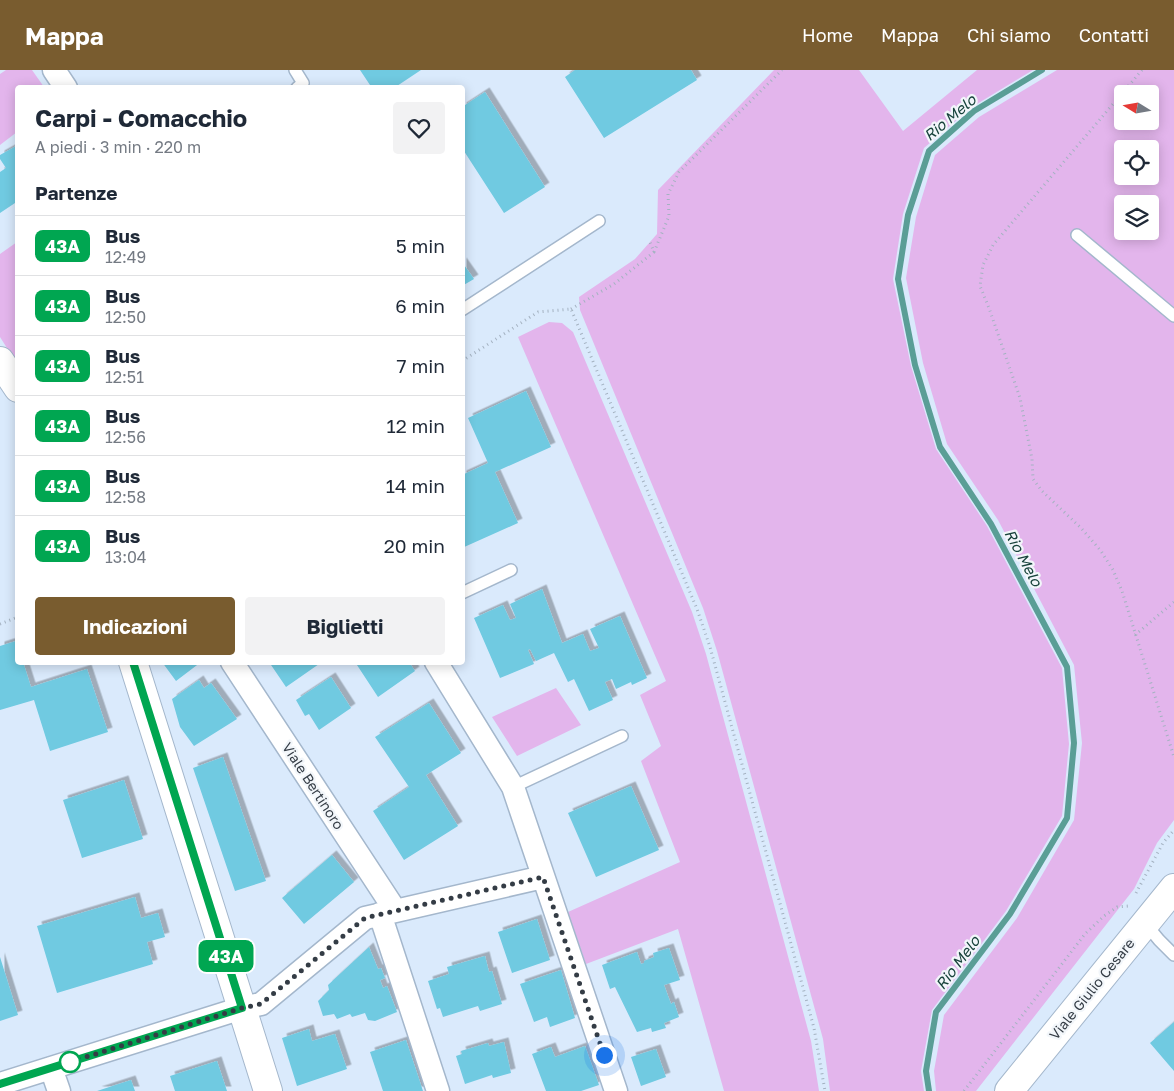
<!DOCTYPE html>
<html lang="it">
<meta charset="utf-8">
<style>
:root{--surface:#fff;--page:#f2f2f3;--text:#1f2937;--muted:#747a83;--line:#e0e1e3;--accent:#795c2f}
body{margin:0;font-family:"Golos Text",sans-serif;background:var(--page);color:var(--text);height:100vh;display:flex;flex-direction:column;font-size:19px;white-space:nowrap}
*{box-sizing:border-box;margin:0}
p{font-size:16px;color:var(--muted)}
.icon{flex:none;width:28px;height:28px;fill:none;stroke:currentColor;stroke-width:2;stroke-linecap:round;stroke-linejoin:round}
.map{position:relative;flex:1;overflow:hidden}
.drawer{position:absolute;left:15px;top:15px;width:450px;height:580px;display:flex;flex-direction:column;background:var(--surface);border-radius:5px;box-shadow:0 2px 12px #0003}
.drawer>*{flex:none}
.badge{padding:0 10px;border-radius:8px;font-size:18px;line-height:32px}
.needle{width:32px;rotate:281deg}
.controls{position:absolute;left:1114px;top:15px;display:grid;gap:10px}
.controls a{display:grid;place-items:center;width:45px;height:45px;border-radius:5px;background:var(--surface);box-shadow:0 2px 12px #0003;font-size:25px}
.you{position:absolute;width:25px;height:25px;margin:-12px;border:4px solid #fff;border-radius:50%;background:#1a73e8;box-shadow:0 0 0 8px #1a73e833}
.map>.badge{position:absolute;translate:-50% -50%;box-shadow:0 0 0 2px #fff}
h2{padding:0 20px;font-size:19px;line-height:45px}
.round{display:grid;place-items:center;flex:none;width:52px;height:52px;border-radius:5px;background:var(--page)}
.summary{display:flex;align-items:center;justify-content:space-between;height:85px;padding:0 20px}
h1{font-size:24px;font-weight:700;line-height:38px}
.cta{display:flex;gap:10px;margin-top:auto;padding:10px 20px}
.cta a{flex:1;height:58px;border-radius:5px;background:var(--accent);color:#fff;font-size:20px;font-weight:700;line-height:58px;text-align:center}
.cta a+a{background:var(--page);color:var(--text)}
ul{padding:0;list-style:none}
li{display:flex;align-items:center;gap:15px;height:60px;padding:0 20px;border-top:1px solid var(--line)}
li div{flex:1}
li b{display:block;font-size:19px}
li em{font-style:normal}
li .badge{min-width:55px;font-weight:700;text-align:center}
header{display:flex;align-items:center;gap:30px;box-sizing:border-box;height:70px;padding:0 25px;background:var(--accent);color:#fff}
header strong{font-size:24px}
nav{display:flex;gap:28px;margin-inline-start:auto;font-size:18px}
.map>svg:first-child{display:block}
.green{fill:#e3b5ec;fill-rule:evenodd}
.lines{fill:none;stroke-linecap:round;stroke-linejoin:round}
.stream{stroke:#5a9e96;stroke-width:6}
.building{fill:#6fcae1;filter:url(#shadow)}
.service-casing{stroke:#a4b7cc;stroke-width:14}
.minor-casing{stroke:#a4b7cc;stroke-width:25}
.tertiary-casing{stroke:#a4b7cc;stroke-width:30}
.primary-casing{stroke:#a4b7cc;stroke-width:30}
.path{stroke:#a4b2c1;stroke-width:3;stroke-dasharray:1 4;stroke-linecap:butt}
.service{stroke:#fff;stroke-width:11}
.minor{stroke:#fff;stroke-width:22}
.tertiary{stroke:#fff;stroke-width:28}
.primary{stroke:#fff;stroke-width:28}
.line-casing{stroke:#fff;stroke-width:11}
.line{stroke:#00a651;stroke-width:8}
.walk{stroke:#343c45;stroke-width:5;stroke-dasharray:0 9}
.stop-dot{fill:#fff;stroke:#00a651;stroke-width:2.5}
.labels{text-anchor:middle;stroke-width:4.5;stroke-linejoin:round;paint-order:stroke}
.street-label{font-size:14px;fill:#343c45;stroke:#f2f6fa}
.water-label{font-size:15px;font-style:italic;fill:#18433c;stroke:#f2f6fa}
</style>
<header>
<strong>Mappa</strong>
<nav><a>Home</a><a>Mappa</a><a>Chi siamo</a><a>Contatti</a></nav>
</header>
<div class="map">
<svg width="1174" height="1021" viewBox="0 0 1174 1021">
<defs>
<filter id="shadow"><feDropShadow dx="4.5" dy="-4.5" stdDeviation="0" flood-color="#0004"/></filter>
</defs>
<rect width="100%" height="100%" fill="#daeafc"/>
<path class="green" d="M6,0h26l12,17 -26,1 -1,44 -17,13v-71z
M774,0h85l44,61 74,-61h56l-61,37 -48,41 -21,66 -10,65 18,87 25,83 51,77 75,142 7,76 -7,72 -56,95 -74,99 -11,61 3,20h-94l-7,-52 -106,-388 -14,-43 -123,-298 -1,-13 56,-38 22,-25 1,-44z
M1057,0h117v750l-17,23 -23,46 -158,202h-40l-2,-20 10,-56 73,-97 57,-98 8,-77 -8,-78 -76,-145 -51,-76 -24,-81 -17,-85 10,-61 19,-62 44,-38zM1122,24h28v27h-28zM1122,79h28v27h-28zM1122,134h28v27h-28z
M17,172v122l-17,-27v-83z
M549,252l13,1 11,9 119,280 14,42 105,387 8,50h-95l-46,-162 -92,35 -18,-52 112,-50 -39,-101 20,-15 -21,-51 26,-14 -148,-344z
M556,618l25,37 -64,31 -25,-39z"/>
<g class="lines">
<path class="stream" d="M929,1021l-3,-20 10,-59 74,-98 57,-96 7,-75 -7,-76 -76,-143 -51,-77 -25,-82 -17,-86 10,-64 21,-64 45,-40 68,-41"/>
</g>
<path class="building" d="M360,0h61l-27,18h-22z
M575,0h116l6,10 -93,58 -39,-61z
M485,22l60,95 -41,26 -42,-65v-41z
M18,75v56l-18,12v-41l6,-4 -6,-9v-4z
M462,192l12,17 -12,7z
M526,321l25,56 -56,25 23,51 -56,25v-73l26,-12 -20,-45z
M542,519l20,54 21,-9 7,17 9,-3 -9,-19 30,-13 27,62 -15,7 -1,-3 -15,7 -4,-10 -7,3 8,18 -24,11 -15,-32 -6,3 -14,-29 -18,8 -6,-12 -2,1 6,14 -34,14 -26,-60 29,-13 7,15 6,-2 -6,-14z
M16,571l2,5v16h5l8,25 56,-18 21,63 -58,19 -16,-51 -34,10v-64z
M162,592h39l-25,19z
M269,592h49l1,2 -33,23z
M355,592h54l6,9 -37,26z
M331,607l20,31 -32,22 -10,-16 -4,2 -9,-16z
M199,610l5,8 7,-5 26,36 -43,27 -14,-19 -8,-28z
M429,633l32,50 -35,22 32,51 -54,34 -31,-49 36,-24 -34,-50z
M223,687l43,124 -31,10 -42,-123z
M124,710l19,59 -61,19 -19,-58z
M631,716l28,64 -63,27 -28,-64z
M332,785l22,27 -50,42 -22,-26z
M135,827l6,21 17,-5 7,24 -18,5 6,22 -96,29 -20,-67z
M537,849l13,41 -38,13 -14,-41z
M369,877l9,22 3,-1 4,10 -5,2 3,8 4,-2 10,26 -22,9 -7,-1 -3,-7 -13,4 -2,-3 -13,5 -3,-5 -11,2 -5,-15 11,-11 -1,-5z
M669,878l11,32 -16,5 7,19 3,-2 5,15 -15,6 2,5 -14,4 -1,-4 -14,4 -22,-45 -5,2 -8,-24 35,-13 4,12 3,-1v-2l10,-4 -1,-4z
M485,886l4,16 3,-1 10,33 -22,7 -2,-5 -35,11 -3,-9 -3,1 -9,-28 21,-7 -2,-7z
M0,887l18,58 -18,6z
M561,900l14,48 -25,9 -3,-10 -13,5 -14,-38z
M1174,952v49l-24,-28z
M309,959l3,12 23,-7 12,35 -50,17 -15,-48z
M406,970l17,51h-40l-13,-39z
M504,972l7,31 -18,5 -1,-3 -27,9 -9,-28 6,-2 -1,-3 27,-8 1,3z
M585,976l14,39 -18,6h-35l-14,-37 19,-7 4,10z
M656,979l10,28 -25,9 -10,-29z
M217,991l10,30h-52l-5,-15z
M131,1010l4,11h-38z"/>
<g class="lines">
<defs>
<path id="service" d="M295,0l8,13 -6,5
M1077,165l97,81
M462,240l137,-89
M462,523l49,-23
M513,717l109,-51
M1145,853l14,17 15,15"/>
<path id="minor" d="M54,0l12,18
M232,592l163,248
M436,592l77,125 103,304
M380,844l58,177
M51,998l8,23
M0,1014l242,-76 19,-4 104,-86 178,-41"/>
<path id="tertiary" d="M0,291l18,27
M133,592l135,429"/>
<path id="primary" d="M1009,1021l165,-203"/>
</defs>
<use href="#service" class="service-casing"/>
<use href="#minor" class="minor-casing"/>
<use href="#tertiary" class="tertiary-casing"/>
<use href="#primary" class="primary-casing"/>
<path class="path" d="M1142,0l-149,175 -10,20 -3,21 9,22 31,90 12,61 1,20 9,12 39,37 20,23 12,19 9,21 52,166
M654,182l3,-7 12,-29 -1,-22 11,-22 103,-102
M571,239l43,-25 40,-32 -4,-10
M462,291l76,-49 33,-3 126,300 13,38 104,381 11,63
M0,554l18,-7
M1135,565l39,-33
M1136,823l27,-50 11,-13
M964,1021l121,-157 19,-18 13,-9 12,-1"/>
<use href="#service" class="service"/>
<use href="#minor" class="minor"/>
<use href="#tertiary" class="tertiary"/>
<use href="#primary" class="primary"/>
</g>
<g class="lines">
<defs>
<path id="line" d="M0,1014l242,-76 -109,-346"/>
</defs>
<use href="#line" class="line-casing"/>
<use href="#line" class="line"/>
<path class="walk" d="M70,992l172,-54 19,-4 104,-86 178,-41 61,178"/>
</g>
<circle class="stop-dot" cx="70" cy="992" r="10"/>
<g class="labels">
<g class="street-label">
<text transform="translate(313 716) rotate(57)" y="5">Viale Bertinoro</text>
<text transform="translate(1092 919) rotate(-51)" y="5">Viale Giulio Cesare</text>
</g>
<g class="water-label">
<text transform="translate(950 48) rotate(-40)" y="5">Rio Melo</text>
<text transform="translate(1023 488) rotate(62)" y="5">Rio Melo</text>
<text transform="translate(958 893) rotate(-53)" y="5">Rio Melo</text>
</g>
</g>
</svg>
<div class="controls">
<a><svg class="needle" viewBox="-14 -14 28 28"><path d="M0-13l5 13h-10z" fill="#e53935"/><path d="M0 13l5-13h-10z" fill="#747a83"/></svg></a>
<a><svg class="icon" aria-label="locate" viewBox="0 0 24 24"><circle cx="12" cy="12" r="6"/><path d="M12 2v4M12 18v4M2 12h4M18 12h4"/></svg></a>
<a><svg class="icon" aria-label="layers" viewBox="0 0 24 24"><path d="M12 4l9 5-9 5-9-5zM3 14l9 5 9-5"/></svg></a>
</div>
<div class="you" style="left:604px;top:985px"></div>
<b class="badge" style="left:226px;top:886px;background:#00a651;color:#fff">43A</b>
<section class="drawer">
<div class="summary"><div><h1>Carpi - Comacchio</h1><p>A piedi · 3 min · 220 m</p></div><a class="round"><svg class="icon" aria-label="heart" viewBox="0 0 24 24"><path d="M12 20l-8-8c-3-5 5-10 8-4 3-6 11-1 8 4z"/></svg></a></div>
<h2>Partenze</h2>
<ul>
<li><span class="badge" style="background:#00a651;color:#fff">43A</span><div><b>Bus</b><p>12:49</p></div><em>5 min</em></li>
<li><span class="badge" style="background:#00a651;color:#fff">43A</span><div><b>Bus</b><p>12:50</p></div><em>6 min</em></li>
<li><span class="badge" style="background:#00a651;color:#fff">43A</span><div><b>Bus</b><p>12:51</p></div><em>7 min</em></li>
<li><span class="badge" style="background:#00a651;color:#fff">43A</span><div><b>Bus</b><p>12:56</p></div><em>12 min</em></li>
<li><span class="badge" style="background:#00a651;color:#fff">43A</span><div><b>Bus</b><p>12:58</p></div><em>14 min</em></li>
<li><span class="badge" style="background:#00a651;color:#fff">43A</span><div><b>Bus</b><p>13:04</p></div><em>20 min</em></li>
</ul>
<div class="cta"><a>Indicazioni</a><a>Biglietti</a></div>
</section>
</div>
